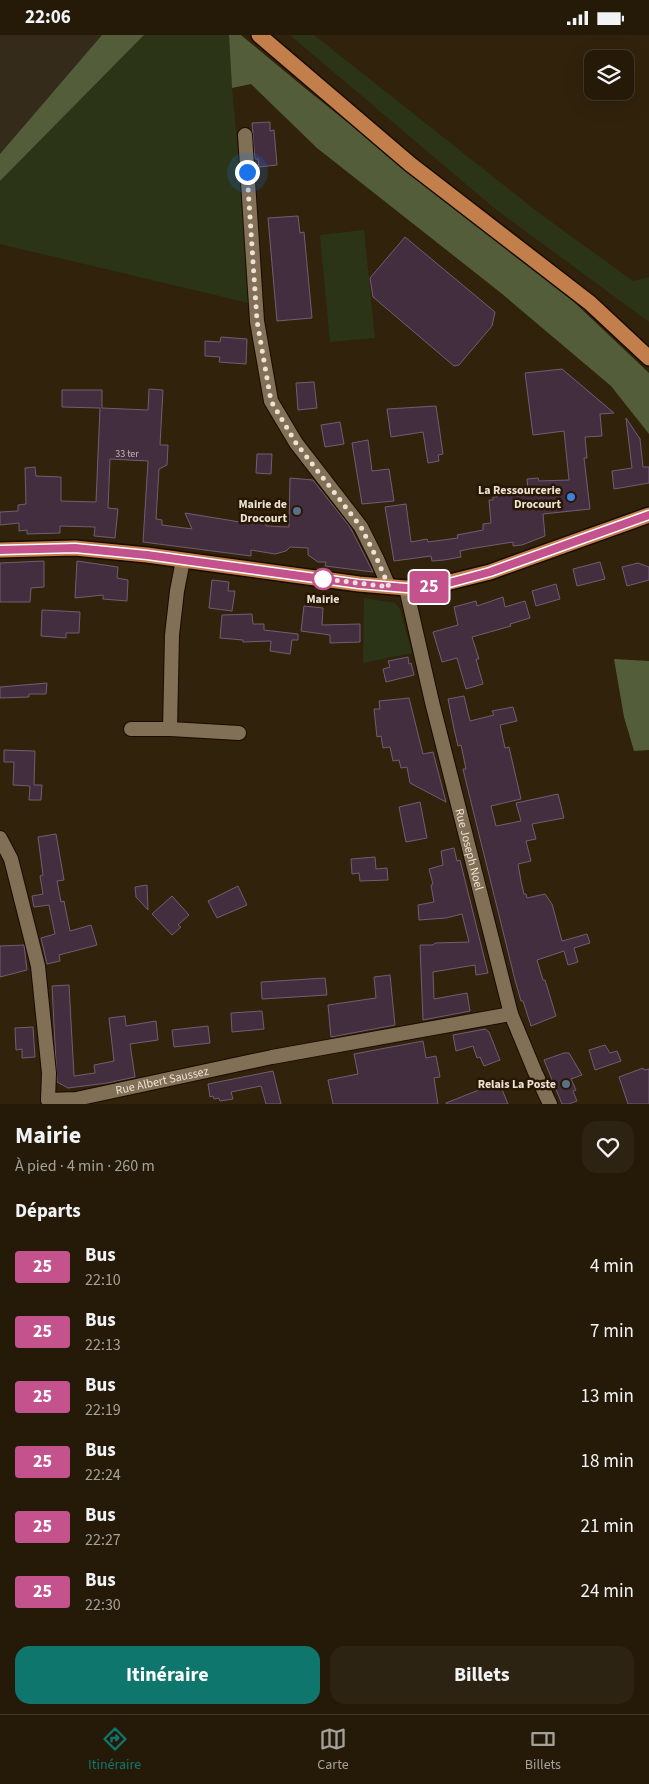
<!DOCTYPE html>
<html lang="fr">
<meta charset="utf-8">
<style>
:root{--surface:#251a08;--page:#2d2312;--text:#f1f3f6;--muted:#a3a19c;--line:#423829;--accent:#0f766e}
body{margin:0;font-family:"Source Sans 3",sans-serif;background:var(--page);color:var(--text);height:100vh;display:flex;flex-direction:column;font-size:19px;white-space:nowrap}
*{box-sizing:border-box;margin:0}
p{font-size:16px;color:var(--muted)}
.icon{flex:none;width:28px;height:28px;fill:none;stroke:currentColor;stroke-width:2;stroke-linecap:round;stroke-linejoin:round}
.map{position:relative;height:1069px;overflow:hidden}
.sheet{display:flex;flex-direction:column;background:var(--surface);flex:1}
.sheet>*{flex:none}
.badge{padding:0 10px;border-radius:4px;font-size:18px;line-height:32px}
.fabs{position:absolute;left:584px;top:15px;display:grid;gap:10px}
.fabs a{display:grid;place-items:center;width:50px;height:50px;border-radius:10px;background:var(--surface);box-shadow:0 5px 20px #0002,0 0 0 1px var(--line);font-size:25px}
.you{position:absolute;width:25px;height:25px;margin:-12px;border:4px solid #fff;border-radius:50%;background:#1a73e8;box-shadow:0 0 0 8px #1a73e833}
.map>.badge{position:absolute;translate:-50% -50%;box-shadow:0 0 0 2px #fff}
h2{padding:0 15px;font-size:19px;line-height:45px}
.round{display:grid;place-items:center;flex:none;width:52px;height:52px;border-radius:15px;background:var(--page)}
.headline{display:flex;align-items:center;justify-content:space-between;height:85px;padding:0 15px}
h1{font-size:24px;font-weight:700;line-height:38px}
.action{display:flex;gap:10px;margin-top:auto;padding:10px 15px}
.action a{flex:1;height:58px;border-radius:15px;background:var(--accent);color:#fff;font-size:20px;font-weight:700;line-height:58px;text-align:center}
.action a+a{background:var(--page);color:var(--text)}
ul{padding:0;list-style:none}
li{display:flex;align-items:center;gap:15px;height:65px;padding:0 15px}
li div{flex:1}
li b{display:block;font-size:19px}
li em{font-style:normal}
li .badge{min-width:55px;font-weight:700;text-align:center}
.status{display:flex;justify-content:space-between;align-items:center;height:35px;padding:0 25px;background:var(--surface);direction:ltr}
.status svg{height:14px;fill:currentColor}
.tabs{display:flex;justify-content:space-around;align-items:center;height:70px;border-top:1px solid var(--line);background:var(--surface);font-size:14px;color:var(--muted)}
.tabs a{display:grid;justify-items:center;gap:2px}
.tabs .active{color:var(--accent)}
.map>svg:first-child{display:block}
.industrial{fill:#342b1b}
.green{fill:#2c3417}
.forest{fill:#535d3a}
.building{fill:#432e40;stroke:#735c71}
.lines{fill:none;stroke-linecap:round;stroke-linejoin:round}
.minor-casing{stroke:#190b00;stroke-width:16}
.major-casing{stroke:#190b00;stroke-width:18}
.minor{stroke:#816f56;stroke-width:14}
.major{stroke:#c37f4b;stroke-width:15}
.line-casing{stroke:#fff;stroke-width:11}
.line{stroke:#c4538d;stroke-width:8}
.walk{stroke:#ede2d5;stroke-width:5;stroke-dasharray:0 9}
.shop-dot{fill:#3f7fe0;stroke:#271803;stroke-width:2}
.service-dot{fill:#5c6f8a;stroke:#271803;stroke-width:2}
.stop-dot{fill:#fff;stroke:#c4538d;stroke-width:2.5}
.labels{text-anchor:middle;stroke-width:5;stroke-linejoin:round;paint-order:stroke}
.number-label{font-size:10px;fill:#c2b5b0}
.poi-label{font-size:12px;font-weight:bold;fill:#ede2d5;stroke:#271803;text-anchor:end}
.stop-label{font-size:12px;font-weight:bold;fill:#ede2d5;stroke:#271803}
.street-label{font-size:12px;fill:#ede2d5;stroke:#271803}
</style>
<div class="status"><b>22:06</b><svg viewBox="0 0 49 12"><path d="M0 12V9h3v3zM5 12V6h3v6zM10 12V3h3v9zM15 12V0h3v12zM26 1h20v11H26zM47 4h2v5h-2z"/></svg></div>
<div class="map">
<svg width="649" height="1069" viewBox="0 0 649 1069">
<rect width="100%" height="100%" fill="#31220b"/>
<path class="industrial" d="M0,0h118l-118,131z"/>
<path class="green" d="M144,0h85l3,53 21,216 -253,-60v-63z
M290,0h24l225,178 94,68 16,-4v45l-155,-114z
M364,195l11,108 -45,4 -10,-107z
M364,563l31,5 5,6 12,44 -49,10z"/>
<path class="forest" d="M102,0h42l-144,146v-27z
M229,0h12l65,54 268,213 75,71v61l-38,-48 -110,-93 -184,-145 -66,-64 -19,4z
M614,624l35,2v89l-15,1 -10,-34z"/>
<path class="building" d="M270,87v9l4,-1 3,35 -18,2 -1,-8h-3l-3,-36z
M298,181l2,17 4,-1 8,86 -35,3 -9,-103z
M405,202l90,75 -3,14 -33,39 -5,1 -81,-69 -3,-19z
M221,302l26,2 -1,25 -27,-2 1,-5 -15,-1v-15l15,1z
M562,334l52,44 -14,1 2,22 -17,1 2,21h-3l6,51 -47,5 2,22 -23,9 -9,1v-4l-44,7 -9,2 1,6 -17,3 -12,1 -1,-5 -37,5 -9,-54 21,-3 5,38 16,-3 1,3 30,-4 -1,-3 26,-5v-6l8,-1 -2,-23h4v-3h4l-1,-4 32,-4 -1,-10 11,-1 1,3 30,-1 -5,-49 -31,4 -8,-62z
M314,347l3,26 -19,2 -2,-27z
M149,354l14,1 -3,55h8l-1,20 -8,4 -3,50 6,1v5l30,4 -7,-16 67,11v-7l15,1 -1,8 23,1 1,-49 23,2 37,47 23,45 -48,-6 1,-4h-8l-10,-7v-7l-18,-1 -4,4 -11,3 -24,-4v6l-108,-14 5,-81 -38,-2 -2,49 10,1 -3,29 -21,-2 1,-9 -35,-1v7l-33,1v-4l-8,1v-8l-19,2v-13l18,-1v-6l8,-1 -1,-36 10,-1 1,9 25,1v24l35,1 4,-94 -38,-1v-17h40v18l46,2z
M436,371l7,48 -5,1 1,6 -11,2 -5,-31 -32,5 -4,-28z
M626,383l14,21 3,28h6v16l-35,6 -2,-18 20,-3z
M340,387l4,22 -19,3 -4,-22z
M368,405l4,31 17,-2 5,32 -32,3 -10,-61z
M257,419h15l-1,20 -15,-1z
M44,526v26l-13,1 -1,14h-30v-39z
M77,526l41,6 -1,11 11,2 -1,21 -24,-2v-4l-28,3z
M600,527l5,17 -28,7 -4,-17z
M638,528l11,4v13l-22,6 -5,-19z
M212,545l17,2 -1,9h7l-3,20 -23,-3z
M556,549l4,15 -24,7 -4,-15z
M503,562l2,10 20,-6 5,17 -20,6 1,2 -39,11 7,22h-3l7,25 -17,5 -9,-31 -15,4 -9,-30 25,-7 -4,-18 22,-6 1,5z
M304,571l19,2 -1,17 38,-1v18l-30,1v-8l-29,-4z
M42,575l38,2 -1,21h-13v5l-25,-2z
M252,579l1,10h11v6l34,4v6h-6l-2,14 -20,-3 1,-10 -28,1v-2l-23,-2 2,-23z
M408,622l1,7 2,-1 3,12 -28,7 -3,-13 7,-2 -2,-6z
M47,648l-1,11h-17v3l-29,1v-11z
M464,661l6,25 24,-6 -2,-4 21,-4 4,14 -17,4 5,23 4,-1 12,52 -30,7 5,20 25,-5 -5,-18 42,-9 6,24 -32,6 4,15 -10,2 5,20 -13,3 3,17 3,13h2l1,4 18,-4 7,10 10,37 25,-7 3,9 -16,5 4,14 -10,3 -4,-14 -27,9 6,20h2l11,36 -25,10 -8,-25h-2l-6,-21 -46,-186 -6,-25h3l-5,-24 -3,1 -4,-17 -6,-30z
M409,663l14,56 10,-2 13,50 -36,-19 -3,-16 -6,1 -2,-8 -6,1 -3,-14 -7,1 -2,-12 -4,1 -3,-28h6l-1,-8z
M4,715l31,1 -1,34h8l-1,15h-12l1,-14 -17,-1 1,-23h-10z
M420,767l7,36 -21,4 -7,-35z
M56,799l8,46 -7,1 4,21 3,-1 6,30 21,-6 6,20 -38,10 1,6 -13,3 -6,-26 14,-4 -6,-29 -15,2 -2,-11 11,-2 -3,-18 3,-1 -5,-38z
M454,813l3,13 3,-1 28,113 -12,2 -1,-10 -42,7 1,27 33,-6 3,18 -47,9 -3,-75h13l2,-2 34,-1 -7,-28 -16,4 -27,2 -1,-15 16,-3 -3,-17 2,-1 -4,-15 14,-4 -2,-14z
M375,822l1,12 11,-1 1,12 -28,1 -1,-8 -7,1 -1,-15z
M147,850l1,25 -12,-13 -1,-10z
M238,851l9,19 -30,13 -9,-17z
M172,861l17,19 -11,10 3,2 -9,8 -20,-21z
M24,910l3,25 -27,7v-31z
M390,940l5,50 -64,12 -3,-32 48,-7 -2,-21z
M325,943l2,17 -65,4 -1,-17z
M69,950l5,91 21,-3 -1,-8 20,-4 -5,-43 16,-2 1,10 30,-5 2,19 -28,4 5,33 -28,6 -39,5 -11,-6 -5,-96z
M262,976l2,18 -32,3 -1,-19z
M208,991l2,17 -36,4 -2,-17z
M33,992l2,30 -13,1v-9l-6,1 -1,-22z
M485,994l4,3 11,28 -16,6 -4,-9 -3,1 -4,-12 -17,5 -3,-16z
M423,1006l3,17 10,-2 4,21 -6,1 4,26h-105l-5,-24 30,-6 -4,-20z
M605,1010l5,8 7,-2 4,10 -26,9 -6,-20z
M564,1018h5l13,22 -11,4 5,11 -3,1 4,10 -8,3h-7l-18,-44z
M643,1033l1,2 5,-1v35h-21l-9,-27z
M273,1036l8,33h-15l-5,-18 -30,6 2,7 -13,2 -1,-3 -5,1 -1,-3 -3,1 -2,-13z
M499,1047l9,22h-62v-1z"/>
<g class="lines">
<defs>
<g id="minor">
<path d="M245,100l12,186 14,80 25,42 65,84 16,32 12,28"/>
<path d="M183,525l-6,31 -5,44 -2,94 69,4"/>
<path id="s1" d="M406,553l26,114 79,312 24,58 15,32"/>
<path d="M131,694h39"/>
<path d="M0,803l11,21 27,107 11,107 -1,27"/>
<path id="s2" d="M48,1065l28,-1 196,-42 239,-43"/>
</g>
<path id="major" d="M259,0l151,129 180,139 59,55
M0,515l75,-2 72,7 212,29 47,4 28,-2 56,-14 159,-57"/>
</defs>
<use href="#minor" class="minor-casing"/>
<use href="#major" class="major-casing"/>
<use href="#minor" class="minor"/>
<use href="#major" class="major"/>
</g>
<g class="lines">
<defs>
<path id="line" d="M0,515l75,-2 72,7 212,29 47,4 28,-1 56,-15 159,-57"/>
</defs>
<use href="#line" class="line-casing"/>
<use href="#line" class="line"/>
<path class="walk" d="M247,137l10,149 14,80 25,42 65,84 16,32 12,28 -71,-9 5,1"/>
</g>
<circle class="shop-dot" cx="571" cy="462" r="5"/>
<g class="service-dot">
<circle cx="297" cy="476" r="5"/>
<circle cx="566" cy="1049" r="5"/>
</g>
<circle class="stop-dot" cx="323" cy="544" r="10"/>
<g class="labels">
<g class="number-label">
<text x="127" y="422">33 ter</text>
</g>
<g class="poi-label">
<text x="561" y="459">La Ressourcerie<tspan x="561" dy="14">Drocourt</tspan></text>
<text x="287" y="473">Mairie de<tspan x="287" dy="14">Drocourt</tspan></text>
<text x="556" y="1053">Relais La Poste</text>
</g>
<g class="stop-label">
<text x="323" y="568">Mairie</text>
</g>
<g class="street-label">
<text dy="4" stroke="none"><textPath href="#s1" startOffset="269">Rue Joseph Noel</textPath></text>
<text dy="4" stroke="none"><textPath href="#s2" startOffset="116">Rue Albert Saussez</textPath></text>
</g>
</g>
</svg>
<div class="fabs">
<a><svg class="icon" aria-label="layers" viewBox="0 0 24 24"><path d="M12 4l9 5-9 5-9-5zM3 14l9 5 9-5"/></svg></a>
</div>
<div class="you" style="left:247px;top:137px"></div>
<b class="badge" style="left:429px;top:552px;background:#c4538d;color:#fff">25</b>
</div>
<section class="sheet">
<div class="headline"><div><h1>Mairie</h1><p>À pied · 4 min · 260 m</p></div><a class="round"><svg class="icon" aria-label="heart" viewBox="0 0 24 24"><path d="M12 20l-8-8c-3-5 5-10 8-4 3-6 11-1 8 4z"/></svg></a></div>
<h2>Départs</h2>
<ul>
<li><span class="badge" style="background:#c4538d;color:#fff">25</span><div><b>Bus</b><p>22:10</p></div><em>4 min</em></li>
<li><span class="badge" style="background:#c4538d;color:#fff">25</span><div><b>Bus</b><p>22:13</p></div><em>7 min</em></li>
<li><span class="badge" style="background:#c4538d;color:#fff">25</span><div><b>Bus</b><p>22:19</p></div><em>13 min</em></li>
<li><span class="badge" style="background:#c4538d;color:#fff">25</span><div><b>Bus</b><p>22:24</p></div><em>18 min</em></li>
<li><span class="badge" style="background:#c4538d;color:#fff">25</span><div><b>Bus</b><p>22:27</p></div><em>21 min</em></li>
<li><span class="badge" style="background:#c4538d;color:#fff">25</span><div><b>Bus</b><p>22:30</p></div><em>24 min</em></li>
</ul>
<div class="action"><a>Itinéraire</a><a>Billets</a></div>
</section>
<nav class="tabs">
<a class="active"><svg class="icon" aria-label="directions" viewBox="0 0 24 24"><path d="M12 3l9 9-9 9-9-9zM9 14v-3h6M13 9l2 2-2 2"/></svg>Itinéraire</a>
<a><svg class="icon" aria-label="map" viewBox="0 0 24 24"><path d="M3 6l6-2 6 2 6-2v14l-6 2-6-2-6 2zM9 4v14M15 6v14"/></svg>Carte</a>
<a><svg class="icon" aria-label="tickets" viewBox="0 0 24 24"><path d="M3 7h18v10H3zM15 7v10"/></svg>Billets</a>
</nav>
